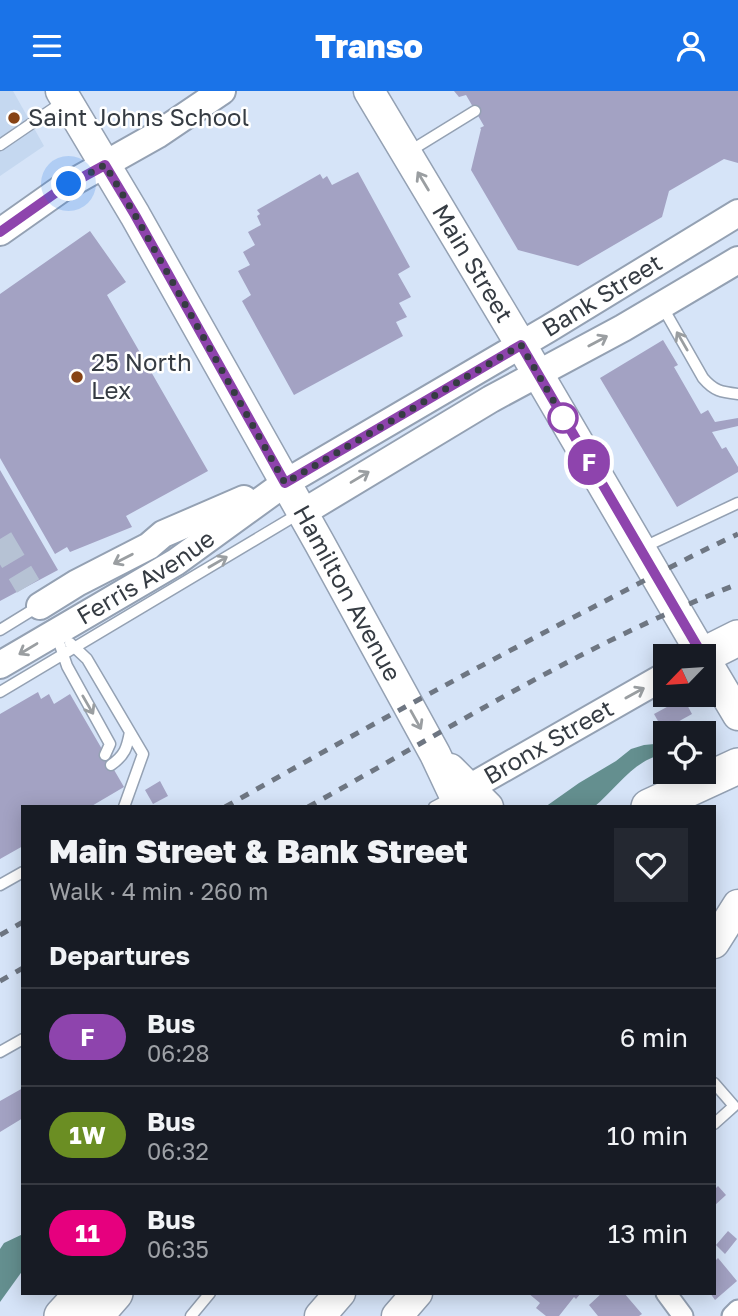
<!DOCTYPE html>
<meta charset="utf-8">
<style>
:root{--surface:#171b24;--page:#242831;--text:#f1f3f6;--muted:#9ea1a6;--line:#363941;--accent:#1a73e8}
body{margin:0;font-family:"Golos Text",sans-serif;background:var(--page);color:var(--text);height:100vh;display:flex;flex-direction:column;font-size:26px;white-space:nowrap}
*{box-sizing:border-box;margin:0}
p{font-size:23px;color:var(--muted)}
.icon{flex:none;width:38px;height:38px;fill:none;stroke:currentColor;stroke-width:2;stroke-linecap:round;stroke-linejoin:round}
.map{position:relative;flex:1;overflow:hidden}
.panel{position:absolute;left:21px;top:714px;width:695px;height:490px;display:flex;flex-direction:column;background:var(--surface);border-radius:0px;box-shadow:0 4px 18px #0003}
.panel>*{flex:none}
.badge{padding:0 14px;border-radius:23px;font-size:24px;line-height:46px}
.needle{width:46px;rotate:245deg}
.buttons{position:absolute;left:653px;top:553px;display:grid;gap:14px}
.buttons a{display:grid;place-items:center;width:63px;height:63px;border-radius:0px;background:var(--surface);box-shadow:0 4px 18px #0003;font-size:35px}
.you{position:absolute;width:35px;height:35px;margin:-18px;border:5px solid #fff;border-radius:50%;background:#1a73e8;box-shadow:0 0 0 10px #1a73e833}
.map>.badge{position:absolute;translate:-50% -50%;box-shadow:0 0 0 4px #fff}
h2{padding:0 28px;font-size:26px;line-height:63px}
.round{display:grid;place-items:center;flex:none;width:74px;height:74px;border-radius:0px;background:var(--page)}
.overview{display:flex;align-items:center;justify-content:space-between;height:119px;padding:0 28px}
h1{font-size:33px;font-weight:800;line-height:52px}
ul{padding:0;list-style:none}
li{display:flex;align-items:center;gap:21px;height:98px;padding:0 28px;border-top:2px solid var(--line)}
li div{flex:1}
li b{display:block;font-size:26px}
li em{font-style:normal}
li .badge{min-width:77px;font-weight:700;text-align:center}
header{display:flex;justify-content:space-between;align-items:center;height:91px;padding:0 28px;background:var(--accent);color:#fff;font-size:32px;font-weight:800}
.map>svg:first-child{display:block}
.built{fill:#c5d8f0}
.water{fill:#648f8f}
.pier{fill:#d6e4f8}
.building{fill:#a3a2c3}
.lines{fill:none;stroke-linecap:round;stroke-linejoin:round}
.secondary-tunnel{stroke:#b6c2d4;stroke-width:26;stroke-dasharray:26 13;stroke-linecap:butt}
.lane-casing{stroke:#94a1b3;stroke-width:13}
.street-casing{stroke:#94a1b3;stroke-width:23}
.secondary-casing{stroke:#94a1b3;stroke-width:30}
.primary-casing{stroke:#94a1b3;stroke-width:33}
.highway-casing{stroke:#94a1b3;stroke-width:38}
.lane{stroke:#fff;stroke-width:10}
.street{stroke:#fff;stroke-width:19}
.secondary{stroke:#fff;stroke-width:26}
.primary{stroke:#fff;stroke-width:30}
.highway{stroke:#fff;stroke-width:35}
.rail{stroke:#6e7682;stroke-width:5;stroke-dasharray:9 9;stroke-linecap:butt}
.oneway{stroke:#9a9ea1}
.line-casing{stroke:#fff;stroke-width:16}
.line{stroke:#8e44ad;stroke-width:10}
.walk{stroke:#363c43;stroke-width:7;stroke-dasharray:0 12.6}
.poi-dot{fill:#874315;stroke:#fff;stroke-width:2.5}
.stop-dot{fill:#fff;stroke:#8e44ad;stroke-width:3.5}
.labels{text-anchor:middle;stroke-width:5;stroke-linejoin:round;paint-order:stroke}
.poi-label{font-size:24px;fill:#363c43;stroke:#fff;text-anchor:start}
.street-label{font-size:24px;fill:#363c43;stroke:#fff}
</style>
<header><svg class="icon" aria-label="menu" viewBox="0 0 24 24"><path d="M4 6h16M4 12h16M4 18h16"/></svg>Transo<svg class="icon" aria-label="person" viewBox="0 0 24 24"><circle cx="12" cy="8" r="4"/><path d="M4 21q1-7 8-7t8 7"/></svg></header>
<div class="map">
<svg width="738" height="1225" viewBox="0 0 738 1225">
<rect width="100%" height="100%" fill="#d6e4f8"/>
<path class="built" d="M0,0h13l31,55 -44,30z"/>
<path class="water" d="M665,652v11c-31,5 -48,34 -71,53h-49l34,-24 37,-22 15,-12 13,-4z
M23,1143v36l-23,32v-53l4,-6z"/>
<path class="pier" d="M738,619v24l-22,12 -10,-18z"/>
<path class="building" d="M454,0h284v72l-14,-4 -55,32 -7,26 -84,49 -60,-16 -47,-80 10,-41 -1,-1 4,-2 -18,-31 -7,2z
M358,81l52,95 -12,7 13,23 -12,6 8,14 -11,5 7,14 -109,59 -52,-94 9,-6 -13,-24 12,-6 -7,-13 12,-7 -7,-13 13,-7 -4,-9 3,-2 -3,-4 63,-36 3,5 4,-3 5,9z
M90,140l36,51 -19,13 101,176 -82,45 6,11 -62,25 -3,-5 -12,7 -55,-96v-164z
M663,249l15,25 -4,2 27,47 7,-4 7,12 23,-4v8l-26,6 10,17 4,-2 12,20v5l-61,35 -77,-129z
M0,379l58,100 -58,31z
M38,601l3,7 8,-5 5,10 16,-10 54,93 -34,20h-67v39l-23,13v-145z
M685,610l7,13 -29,16 -9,-16 22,-12 2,3z
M160,690l8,15 -15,8 -8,-14z
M23,997v30l-23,14v-31z
M718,1095l8,9 -12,11v-16z
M728,1140l9,8 -12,15 -9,-9z
M718,1167l19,23 -22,19 -5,-7h4v-31z
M528,1202h53l-5,6 -2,-2 -15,19h-13l-10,-8 4,-5z
M602,1202h22l18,21 -3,2h-41l-9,-11z"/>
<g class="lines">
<path class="secondary-tunnel" d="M0,448l28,47"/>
<defs>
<path id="lane" d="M0,54l63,-43
M410,60l65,-40
M662,215l41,72c11,13 18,14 35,16
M644,456l94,-44
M0,539l39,-24
M56,542l11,33 43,78 -5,11
M70,552l17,16 56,95 -19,53
M0,601l300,-179
M111,674c14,-10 16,-17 19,-33
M434,716l17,-9
M0,794l23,-13
M0,961l23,-13
M714,992l20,23 -20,18
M191,1225l19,-23"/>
<path id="street" d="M666,1202l17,23
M732,1225l6,-6"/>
<g id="secondary">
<path d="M0,141l61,-43 96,-54 65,-44"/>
<path d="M302,422l189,-114 132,-71 115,-68"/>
<path d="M40,515l37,-23 72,-37 14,-12 81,-35"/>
<path id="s1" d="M0,574l176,-103 109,-79 263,-154 190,-116"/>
<path id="s2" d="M455,705l210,-120"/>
</g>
<g id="primary">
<path id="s3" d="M61,0l74,124 185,329 115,210 25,53"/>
<path id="s4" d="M369,0l152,254 182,311"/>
<path d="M704,567l34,57"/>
<path d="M450,678l38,38"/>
<path d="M714,852l24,-38"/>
<path d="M320,1225l20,-23"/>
<path d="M397,1225l20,-23"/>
</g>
<path id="highway" d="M702,565l36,-18
M649,716l89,-41
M62,1225l21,-23
M95,1225l20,-23"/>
</defs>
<use href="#lane" class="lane-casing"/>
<use href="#street" class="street-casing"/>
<use href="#secondary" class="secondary-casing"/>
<use href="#primary" class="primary-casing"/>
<use href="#highway" class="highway-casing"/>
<use href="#lane" class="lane"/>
<use href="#street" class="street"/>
<use href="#secondary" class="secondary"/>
<use href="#primary" class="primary"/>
<use href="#highway" class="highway"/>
<path class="rail" d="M225,716c115,-65 230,-128 347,-189 55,-28 110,-58 166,-84
M308,716c141,-78 279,-165 430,-223
M0,844l23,-13
M0,890l23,-13"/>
</g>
<defs><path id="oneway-shaft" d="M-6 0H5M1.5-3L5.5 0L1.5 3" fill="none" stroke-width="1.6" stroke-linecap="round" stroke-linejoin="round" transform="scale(1.75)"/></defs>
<g class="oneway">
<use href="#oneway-shaft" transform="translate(423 90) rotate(-121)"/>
<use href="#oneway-shaft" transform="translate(598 250) rotate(-28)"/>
<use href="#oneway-shaft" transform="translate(682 250) rotate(-120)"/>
<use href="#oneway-shaft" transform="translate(360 386) rotate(-31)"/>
<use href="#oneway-shaft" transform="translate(123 468) rotate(153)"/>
<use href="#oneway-shaft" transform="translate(218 471) rotate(-30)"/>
<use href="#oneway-shaft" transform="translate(28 558) rotate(149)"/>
<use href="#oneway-shaft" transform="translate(635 602) rotate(-29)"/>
<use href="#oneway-shaft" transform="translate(88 614) rotate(60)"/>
<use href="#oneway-shaft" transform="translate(416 629) rotate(61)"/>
</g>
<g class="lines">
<defs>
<path id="line" d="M0,141l61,-43 44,-24 30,50 150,268 236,-138 182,311"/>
</defs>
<use href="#line" class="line-casing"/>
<use href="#line" class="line"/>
<path class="walk" d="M69,93l36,-19 30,50 150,268 236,-138 49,84 -7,-11"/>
</g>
<g class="poi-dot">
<circle cx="14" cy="27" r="7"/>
<circle cx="77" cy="286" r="7"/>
</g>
<circle class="stop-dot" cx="563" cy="327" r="14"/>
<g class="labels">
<g class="poi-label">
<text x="28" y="35">Saint Johns School</text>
<text x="91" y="280">25 North<tspan x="91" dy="28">Lex</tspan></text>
</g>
<g class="street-label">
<text dy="8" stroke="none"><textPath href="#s4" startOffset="201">Main Street</textPath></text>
<text dy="8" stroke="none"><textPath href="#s1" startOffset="707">Bank Street</textPath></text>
<text dy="8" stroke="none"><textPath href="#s1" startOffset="170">Ferris Avenue</textPath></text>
<text dy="8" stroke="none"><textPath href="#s3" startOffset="578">Hamilton Avenue</textPath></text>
<text dy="8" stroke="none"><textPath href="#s2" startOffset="108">Bronx Street</textPath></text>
</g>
</g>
</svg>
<div class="buttons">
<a><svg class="needle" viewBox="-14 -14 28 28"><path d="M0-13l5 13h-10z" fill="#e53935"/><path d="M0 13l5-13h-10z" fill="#9ea1a6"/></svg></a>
<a><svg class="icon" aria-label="locate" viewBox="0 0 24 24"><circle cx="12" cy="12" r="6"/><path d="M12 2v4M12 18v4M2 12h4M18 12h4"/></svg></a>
</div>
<div class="you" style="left:69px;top:93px"></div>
<b class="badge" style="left:589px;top:371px;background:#8e44ad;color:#fff">F</b>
<section class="panel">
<div class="overview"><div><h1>Main Street &amp; Bank Street</h1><p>Walk · 4 min · 260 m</p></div><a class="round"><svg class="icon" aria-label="heart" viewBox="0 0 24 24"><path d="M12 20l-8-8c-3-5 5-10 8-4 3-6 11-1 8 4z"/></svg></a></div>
<h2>Departures</h2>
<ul>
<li><span class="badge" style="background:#8e44ad;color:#fff">F</span><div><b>Bus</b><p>06:28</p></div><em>6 min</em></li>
<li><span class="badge" style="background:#6b8e23;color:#fff">1W</span><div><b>Bus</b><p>06:32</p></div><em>10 min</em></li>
<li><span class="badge" style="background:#e6007e;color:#fff">11</span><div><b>Bus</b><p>06:35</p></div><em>13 min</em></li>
</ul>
</section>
</div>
